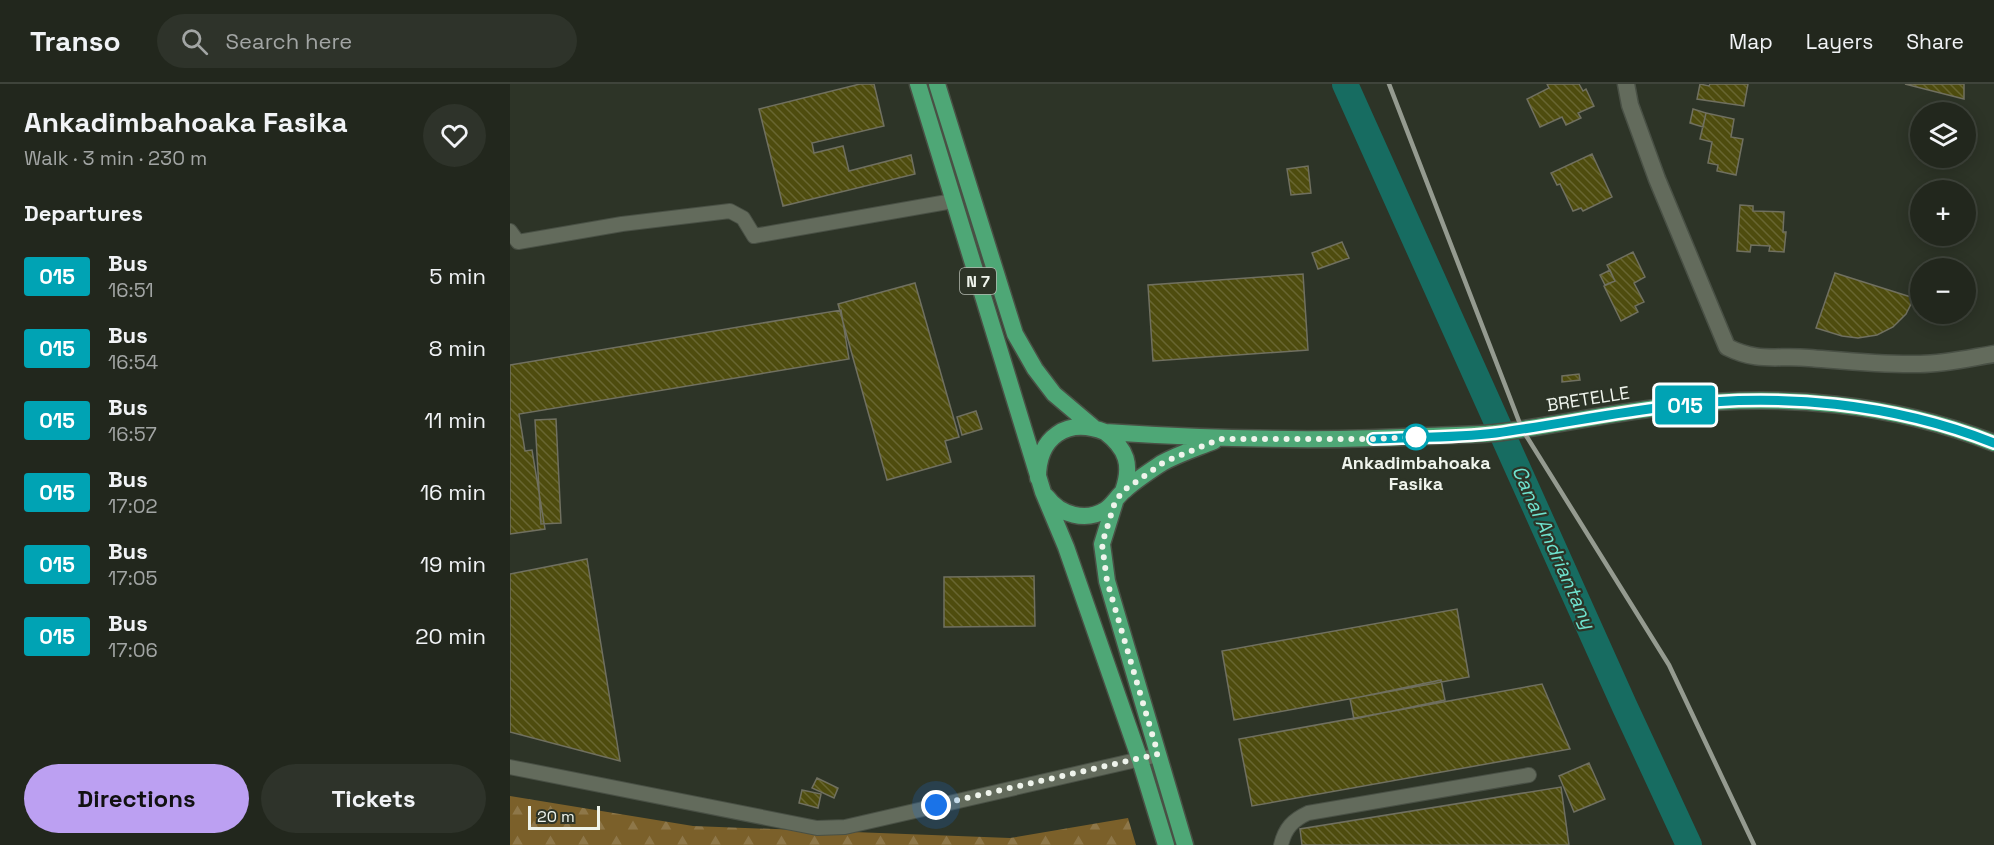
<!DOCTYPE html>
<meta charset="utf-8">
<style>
:root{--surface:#22271d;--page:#2e332a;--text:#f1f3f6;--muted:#a2a5a4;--line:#3f443b;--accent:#bca0f2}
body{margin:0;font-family:"Space Grotesk",sans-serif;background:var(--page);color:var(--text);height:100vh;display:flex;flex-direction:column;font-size:22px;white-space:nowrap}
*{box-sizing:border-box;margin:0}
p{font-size:20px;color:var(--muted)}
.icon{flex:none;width:33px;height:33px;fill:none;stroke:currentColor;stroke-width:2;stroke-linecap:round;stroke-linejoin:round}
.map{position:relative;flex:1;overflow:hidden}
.side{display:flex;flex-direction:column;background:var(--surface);width:510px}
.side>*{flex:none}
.badge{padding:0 12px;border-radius:4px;font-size:21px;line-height:39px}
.tools{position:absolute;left:1400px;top:18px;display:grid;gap:12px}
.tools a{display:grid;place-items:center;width:66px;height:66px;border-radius:50%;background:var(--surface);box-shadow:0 3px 15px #0003,0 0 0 2px var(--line);font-size:30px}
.scale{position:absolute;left:18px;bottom:15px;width:72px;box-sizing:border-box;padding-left:6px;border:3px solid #eff4ec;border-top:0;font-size:16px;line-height:21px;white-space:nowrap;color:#eff4ec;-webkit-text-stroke:4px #2d3427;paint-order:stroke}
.you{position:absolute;width:30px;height:30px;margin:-15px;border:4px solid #fff;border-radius:50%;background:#1a73e8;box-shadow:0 0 0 9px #1a73e833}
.map>.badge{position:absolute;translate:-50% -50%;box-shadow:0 0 0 3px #fff}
h2{padding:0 24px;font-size:22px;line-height:54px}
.round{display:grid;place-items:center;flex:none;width:63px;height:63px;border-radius:32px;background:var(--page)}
.overview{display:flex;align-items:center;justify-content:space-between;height:102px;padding:0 24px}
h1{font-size:28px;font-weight:700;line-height:45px}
.cta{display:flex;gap:12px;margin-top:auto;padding:12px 24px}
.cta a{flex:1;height:69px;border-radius:36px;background:var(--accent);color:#111;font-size:24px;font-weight:700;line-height:69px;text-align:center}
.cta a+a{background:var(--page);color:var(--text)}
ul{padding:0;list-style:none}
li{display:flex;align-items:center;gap:18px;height:72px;padding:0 24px}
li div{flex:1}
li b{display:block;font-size:22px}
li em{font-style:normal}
li .badge{min-width:66px;font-weight:700;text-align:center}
header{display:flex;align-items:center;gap:36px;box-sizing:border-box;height:84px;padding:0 30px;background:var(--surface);border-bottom:2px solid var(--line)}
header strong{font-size:28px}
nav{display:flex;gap:33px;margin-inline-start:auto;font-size:21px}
.search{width:420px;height:54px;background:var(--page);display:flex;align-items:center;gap:15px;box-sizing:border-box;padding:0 21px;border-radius:33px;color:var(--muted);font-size:22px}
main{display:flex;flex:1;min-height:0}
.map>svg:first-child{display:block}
.forest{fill:url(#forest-firs)}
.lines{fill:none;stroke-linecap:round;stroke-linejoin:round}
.canal{stroke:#176c61;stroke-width:26}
.building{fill:url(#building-back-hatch);stroke:#707060;stroke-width:1.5}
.service-casing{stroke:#495045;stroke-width:16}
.minor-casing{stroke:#495045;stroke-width:19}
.primary-casing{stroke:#495045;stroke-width:19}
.service{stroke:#636b5c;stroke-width:14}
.minor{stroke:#636b5c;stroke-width:16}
.primary{stroke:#4ea776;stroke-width:16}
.rail{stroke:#959b90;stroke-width:4.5}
.line-casing{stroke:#fff;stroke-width:14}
.line{stroke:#00a3b4;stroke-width:9}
.walk{stroke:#eff4ec;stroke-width:6;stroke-dasharray:0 10.8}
.stop-dot{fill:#fff;stroke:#00a3b4;stroke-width:3}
.labels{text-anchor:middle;stroke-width:4.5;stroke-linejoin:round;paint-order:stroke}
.shield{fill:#2d3427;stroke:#b5bab1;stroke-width:1.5}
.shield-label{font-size:16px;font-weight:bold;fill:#eff4ec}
.street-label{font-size:18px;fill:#eff4ec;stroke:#2d3427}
.stop-label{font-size:18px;font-weight:bold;fill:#eff4ec;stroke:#2d3427}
.water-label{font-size:20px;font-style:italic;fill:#6fe3cf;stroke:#2d3427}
</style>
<header>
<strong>Transo</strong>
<div class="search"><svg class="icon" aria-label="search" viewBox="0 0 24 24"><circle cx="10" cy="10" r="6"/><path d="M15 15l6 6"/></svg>Search here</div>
<nav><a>Map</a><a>Layers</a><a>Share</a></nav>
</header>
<main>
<section class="side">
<div class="overview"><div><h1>Ankadimbahoaka Fasika</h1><p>Walk · 3 min · 230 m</p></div><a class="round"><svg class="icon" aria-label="heart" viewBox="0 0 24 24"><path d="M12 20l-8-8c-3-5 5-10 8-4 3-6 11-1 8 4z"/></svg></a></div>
<h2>Departures</h2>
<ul>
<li><span class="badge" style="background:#00a3b4;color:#fff">015</span><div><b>Bus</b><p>16:51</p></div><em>5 min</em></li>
<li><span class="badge" style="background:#00a3b4;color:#fff">015</span><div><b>Bus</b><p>16:54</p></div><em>8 min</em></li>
<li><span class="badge" style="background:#00a3b4;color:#fff">015</span><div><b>Bus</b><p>16:57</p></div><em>11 min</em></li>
<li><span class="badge" style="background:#00a3b4;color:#fff">015</span><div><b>Bus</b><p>17:02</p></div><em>16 min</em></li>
<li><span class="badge" style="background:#00a3b4;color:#fff">015</span><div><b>Bus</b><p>17:05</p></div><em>19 min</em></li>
<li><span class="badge" style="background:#00a3b4;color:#fff">015</span><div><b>Bus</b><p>17:06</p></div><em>20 min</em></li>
</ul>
<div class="cta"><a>Directions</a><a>Tickets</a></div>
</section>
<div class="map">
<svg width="1484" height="761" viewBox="0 0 1484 761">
<defs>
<pattern id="forest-firs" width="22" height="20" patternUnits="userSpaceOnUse" patternTransform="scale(1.5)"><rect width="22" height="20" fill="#7b602a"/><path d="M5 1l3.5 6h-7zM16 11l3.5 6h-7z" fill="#8e7749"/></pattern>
<pattern id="building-back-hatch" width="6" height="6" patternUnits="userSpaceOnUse" patternTransform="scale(1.5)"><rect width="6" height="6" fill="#4e4c0e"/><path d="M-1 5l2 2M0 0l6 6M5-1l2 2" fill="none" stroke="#686631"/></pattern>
</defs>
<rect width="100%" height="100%" fill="#2d3427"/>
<path class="forest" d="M0,712l183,30 317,12 118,-20 8,27h-626z"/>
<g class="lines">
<path class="canal" d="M835,0l279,621 65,140"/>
</g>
<path class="building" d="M350,0h14l10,42 -72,17 2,10 29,-7 6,25 62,-16 4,19 -132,32 -24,-97z
M1037,0h32l4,7 3,-2 8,17 -16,7 3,5 -15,7 -4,-8 -22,10 -13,-28 22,-11z
M1190,0l9,2 1,-2h38l-4,22 -47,-7z
M1395,0h59v15z
M1183,25l13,4 -3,14 -13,-4z
M1196,29l28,6 -3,18 12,2 -7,36 -19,-4 1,-6 -10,-2 4,-21 -12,-3z
M1082,70l20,43 -29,14 -2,-3 -8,3 -13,-27 -3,1 -6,-12z
M798,82l3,27 -20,2 -4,-26z
M1230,121l13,1v5l31,1 -1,20h3l-2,20 -15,-1 1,-5 -19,-1 -1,7 -13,-1z
M832,158l7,16 -31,11 -6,-16z
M1123,168l12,25 -11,6 10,19 -9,4 3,6 -17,9 -17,-35 11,-5 -8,-16z
M1100,186l5,11 -10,4 -5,-10z
M1325,189l79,25 -8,16 -13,13 -16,8 -19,3 -16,-2 -26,-8z
M793,190l5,76 -155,11 -5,-76z
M405,199l44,154 -14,4 6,21 -64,18 -49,-176z
M331,226l8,49 -330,55 6,37 7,-1 13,79 -35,5v-169z
M1069,290l1,6 -18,2v-6z
M466,327l6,18 -20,6 -5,-18z
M46,335l5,104 -20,1 -6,-104z
M77,475l33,202 -110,-29v-158z
M524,492l1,50 -91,1v-50z
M947,525l12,68 -235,43 -12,-69z
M931,596l4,20 -91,19 -4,-20z
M1032,600l28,65 -318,57 -13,-67z
M1079,679l16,36 -31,13 -15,-36z
M307,694l21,10 -4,10 -22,-10z
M1051,703l8,58h-267l-2,-16z
M292,706l19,4 -3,14 -19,-5z"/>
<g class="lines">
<defs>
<path id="service" d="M0,147l8,11 104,-18 108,-13 13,7 11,18 199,-35
M0,683l307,61 28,-1 313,-72
M771,761c4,-17 12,-25 27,-32l221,-38"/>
<path id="minor" d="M1116,0l4,21 27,74 70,168c32,16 49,8 82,11 37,3 74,7 111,6 24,0 50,-6 74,-10"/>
<path id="primary" d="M408,0l125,408 23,55 74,213 26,85
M427,0l78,250 20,35 19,25 39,33
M595,348c22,17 27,33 18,59
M528,394c0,-41 29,-61 67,-46 107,7 214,10 321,4 23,-1 46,-1 68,-3 60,-7 119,-21 179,-27 108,-13 220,-3 321,37
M537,413c13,18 39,25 58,13 8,-5 12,-14 20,-20 11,-10 25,-19 37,-27 16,-9 35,-15 52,-22
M605,418l-13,42 5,37 78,264"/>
</defs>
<use href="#service" class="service-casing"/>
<use href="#minor" class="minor-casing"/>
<use href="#primary" class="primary-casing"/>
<use href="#service" class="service"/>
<use href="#minor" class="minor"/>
<use href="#primary" class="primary"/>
<path class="rail" d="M879,0l133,345 147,236 85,180"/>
</g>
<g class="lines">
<defs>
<path id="line" d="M863,355c40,-2 82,-1 123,-6 58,-8 117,-20 175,-27 108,-14 222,-3 323,37"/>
</defs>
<use href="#line" class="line-casing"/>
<use href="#line" class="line"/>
<path class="walk" d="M426,721l222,-51 -51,-173 -5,-37 13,-42 8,-11 41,-29 56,-23h153l43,-2"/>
</g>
<circle class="stop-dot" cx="906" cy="353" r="12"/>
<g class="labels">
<rect class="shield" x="450" y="184" width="36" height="26" rx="4.5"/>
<g class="shield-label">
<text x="468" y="203">N 7</text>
</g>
<g class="street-label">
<text transform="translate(1078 315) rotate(-9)" y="6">BRETELLE</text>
</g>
<g class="stop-label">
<text x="906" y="385">Ankadimbahoaka<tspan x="906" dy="21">Fasika</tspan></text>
</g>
<g class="water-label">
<text transform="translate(1044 463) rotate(66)" y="7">Canal Andriantany</text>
</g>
</g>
</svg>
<div class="tools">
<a><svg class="icon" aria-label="layers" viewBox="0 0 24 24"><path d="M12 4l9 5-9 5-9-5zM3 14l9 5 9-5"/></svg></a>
<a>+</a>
<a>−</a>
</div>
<div class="scale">20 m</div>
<div class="you" style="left:426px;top:721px"></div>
<b class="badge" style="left:1175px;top:321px;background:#00a3b4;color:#fff">015</b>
</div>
</main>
